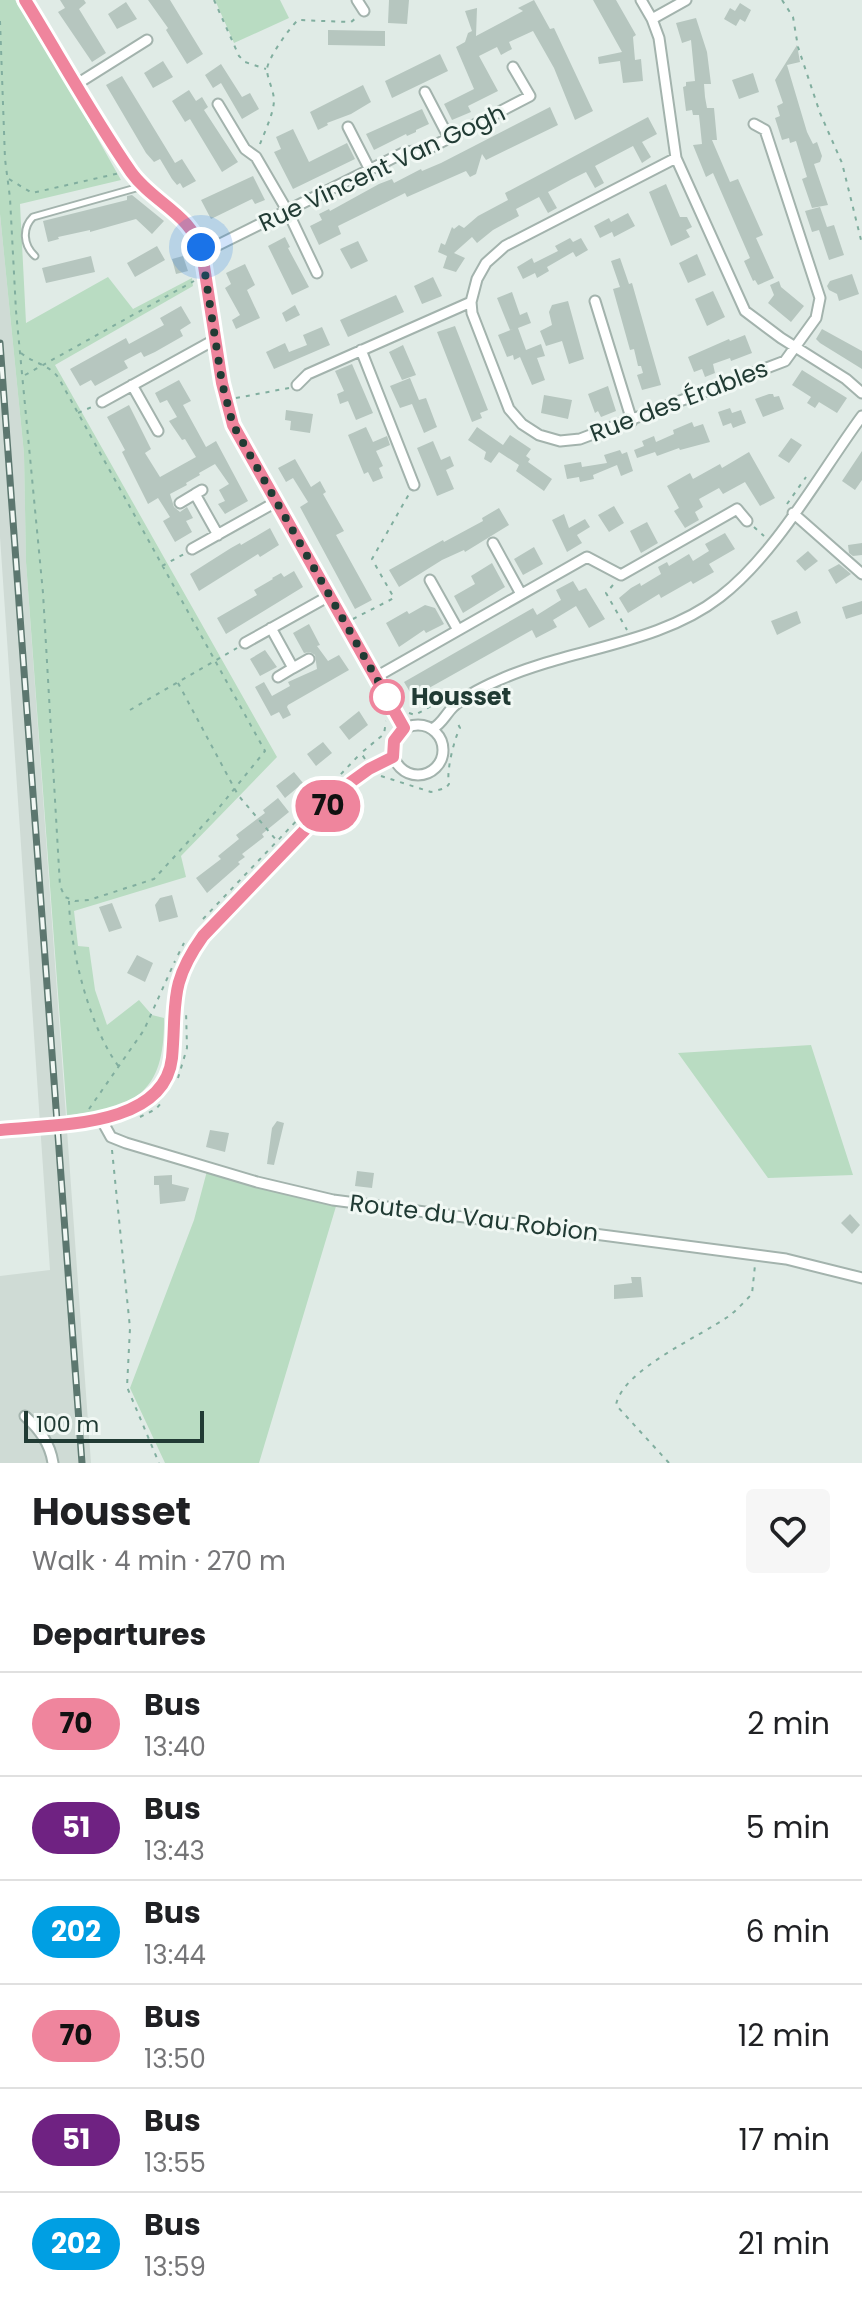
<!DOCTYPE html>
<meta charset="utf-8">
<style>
:root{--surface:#fff;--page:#f6f6f6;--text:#202124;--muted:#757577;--line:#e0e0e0}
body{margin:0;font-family:Poppins,sans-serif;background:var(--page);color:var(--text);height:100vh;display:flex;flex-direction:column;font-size:30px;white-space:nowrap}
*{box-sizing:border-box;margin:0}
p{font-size:26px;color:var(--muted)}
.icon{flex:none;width:44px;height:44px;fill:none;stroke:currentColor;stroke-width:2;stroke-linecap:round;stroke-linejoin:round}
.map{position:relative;height:1463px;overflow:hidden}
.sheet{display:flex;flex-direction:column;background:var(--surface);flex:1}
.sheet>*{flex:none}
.badge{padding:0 16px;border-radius:26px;font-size:28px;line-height:52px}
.scale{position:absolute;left:24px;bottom:20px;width:180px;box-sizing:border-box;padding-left:8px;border:4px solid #213b34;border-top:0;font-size:22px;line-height:28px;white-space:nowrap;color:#213b34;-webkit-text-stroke:6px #f1f8f4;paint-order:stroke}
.you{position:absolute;width:40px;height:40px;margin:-20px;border:6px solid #fff;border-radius:50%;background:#1a73e8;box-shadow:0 0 0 12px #1a73e833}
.map>.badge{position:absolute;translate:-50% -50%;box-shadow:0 0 0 4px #fff}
h2{padding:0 32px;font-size:30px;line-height:72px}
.round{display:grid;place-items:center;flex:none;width:84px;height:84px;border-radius:8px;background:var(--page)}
.headline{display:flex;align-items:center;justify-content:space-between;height:136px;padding:0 32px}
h1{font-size:38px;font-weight:700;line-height:60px}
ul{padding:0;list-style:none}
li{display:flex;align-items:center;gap:24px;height:104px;padding:0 32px;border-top:2px solid var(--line)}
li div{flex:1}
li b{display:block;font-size:30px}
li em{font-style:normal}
li .badge{min-width:88px;font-weight:700;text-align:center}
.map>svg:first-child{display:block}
.built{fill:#cfdbd5}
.green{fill:#b9dcc2}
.building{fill:#b6c6bf}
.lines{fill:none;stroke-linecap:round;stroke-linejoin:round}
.service-casing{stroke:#a3b3ad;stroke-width:9}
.minor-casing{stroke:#a3b3ad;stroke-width:13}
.path{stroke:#81ae9f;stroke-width:2;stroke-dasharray:4 6;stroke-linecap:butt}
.service{stroke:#fff;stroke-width:5}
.minor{stroke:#fff;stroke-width:9}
.rail-casing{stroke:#5c776f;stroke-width:7}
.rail{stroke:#f1f8f4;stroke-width:4;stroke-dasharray:12;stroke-linecap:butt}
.line-casing{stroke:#fff;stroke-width:18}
.line{stroke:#ef859d;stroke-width:12}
.walk{stroke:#213b34;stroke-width:8;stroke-dasharray:0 14.4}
.stop-dot{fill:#fff;stroke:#ef859d;stroke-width:4}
.labels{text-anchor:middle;stroke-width:6;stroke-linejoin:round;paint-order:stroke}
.street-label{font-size:24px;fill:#213b34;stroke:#f1f8f4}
.stop-label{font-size:24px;font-weight:bold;fill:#213b34;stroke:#f1f8f4;text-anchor:start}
</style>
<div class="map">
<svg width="862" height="1463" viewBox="0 0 862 1463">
<rect width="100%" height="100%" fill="#e0ebe6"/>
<path class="built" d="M0,214l24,240 2,108 65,901h-91v-187l50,-6 -50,-733z"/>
<path class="green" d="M0,0h15l57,93 49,87 -101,24 6,119 82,-46 25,32 59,-31 1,8 -138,79 222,392 -96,99 5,21 -112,34 4,35 11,1 6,43 12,35 32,-25 13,15 12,3c1,73 -27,91 -97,97l-41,-553 -2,-108 -24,-240z
M215,0h65l9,18 -55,25z
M811,1045l42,130 -85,3 -90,-125z
M207,1171l130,32 -78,260h-94l-35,-75 64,-168z"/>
<path class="building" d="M60,0h24l2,3 -7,6 27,44 -14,9 -34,-50 7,-4z
M148,0h22l33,54 -16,10 -21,-34 2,-2z
M389,0h20l-2,24 -19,-1z
M534,0l16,29 4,-1 39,83 -18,9 -21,-52 -21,-37 -24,11 3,7 -11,6 -4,-8 -18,9 19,35 -30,15 3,6 -19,8 -8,-16 30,-15 -18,-42 9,-5 3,-9 4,-2 -7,-20 12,-3 -1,28 47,-25 -5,-3z
M593,0h23l20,35 -3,2 2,23 6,-1 2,22 -20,2 -3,-22 -21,3 -1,-7 24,-5z
M126,2l11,17 -20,10 -9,-15z
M740,3l11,7 -6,12 -5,-3 -4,7 -12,-7 6,-11 5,3z
M696,18l11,34 4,32h-7l1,13 2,11h7l3,32h-5l18,42 8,-3 25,56 -7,3 18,40 -16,7 -3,-5 -2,1 -9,-20 6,-3 -37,-85 -7,4 -13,-32 9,-1 -3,-29h-6l-1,-5 -6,1 -3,-24 3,-1v-4l9,-1 -4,-41 -9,3 -6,-20z
M328,30l57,1v15l-57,-1z
M797,45l3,17 -13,3 20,67 6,12 4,-2 5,14 -2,6 -6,2 14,41 -16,3 -10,-29 5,-2 -11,-36 -6,2 -1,-5 -7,2 -7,-22 5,-2 -3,-10 6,-3 -8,-23z
M440,54l8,17 -56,27 -7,-17z
M163,61l10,16 -20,11 -9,-15z
M221,64l21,33 8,-4 9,16 -17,10 -21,-36 -8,5 -8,-13z
M753,73l6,19 -20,7 -7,-19z
M122,76l53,87 7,-4 14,22 -13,7 -3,-5 -3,2 -5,-6 -12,-20 -6,3 -8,-9 -40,-68z
M363,85l8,17 -20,12 -24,9 1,2 -10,5 -8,-18z
M189,90l7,11 6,-4 6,10 -4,3 34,52 -16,10 -32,-53 -5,3 -13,-21z
M550,107l8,18 -72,35 -4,-6 -6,20 -6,3 -4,-6 -59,26 -2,-4 -67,33 3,8 -22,11 -9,-19 12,-6 -3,-6 10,-5 1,2 49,-27 13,-5 2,4 27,-14 1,2 19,-8z
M422,109l7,15 -13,6v2l-9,4 -1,-2 -32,16 -8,-16z
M648,117l9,17 -15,8 9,15 -9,6 -9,-17 -38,20 9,17 -9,5 -9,-16 -14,7 -24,13 9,16 -9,5 -9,-16 -23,12 3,7 -26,14 -16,13 -5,-6 -18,16 11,5 -9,14 -13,-4 4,-12 -9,-4 3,-9 4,2 7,-18 2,2 5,-4 5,3 14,-12 30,-16 -3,-7z
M293,129l16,33 38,-19 8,16 -62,30 -19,-37 7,-3 -5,-12z
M253,176l12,24 -10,4 -3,-5 -41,20 -10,-19z
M666,184l14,33h7l5,10 -6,3 4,7 -19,9 -22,-54z
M132,195l32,26 -12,13 -16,-15 -46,13v-2l-32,7 1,2 -11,3 -5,-21 84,-21v-4z
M820,207l7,20 7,-2 10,30 -15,5 -10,-30 -7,2 -7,-21z
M628,213l7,13 -21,11 -2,-5 -12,6 -6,-12 15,-8 2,4z
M285,237l5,10 -2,1 21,39 -17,8 -24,-49z
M570,238l3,4 8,-4 7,12 -12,7 -3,-5 -26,15 2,4 -12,7 -2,-5 -12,6 -6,-12 15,-9 2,5 24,-12 -3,-5z
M358,241l10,20 -17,8 -11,-20z
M157,246l8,14 -30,17 -8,-14z
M697,254l9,21 -18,8 -9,-20z
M91,256l4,16 -49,11 -4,-15z
M183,256l5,15 -12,3 -4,-15z
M620,258l9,26 3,-1 29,102 -19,5 -5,-15 6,-2 -2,-7h-3l-4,-17 -4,1 -17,-61 7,-2 -9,-26z
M245,264l10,21 -8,5 13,28 -24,11 -4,-9 8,-5 -15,-27 6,-4 -5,-11z
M852,274l7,20 -20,7 -2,-7 -8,-4 -2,-4 3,-5z
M433,277l9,19 -20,8 -8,-18z
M779,281l2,6 23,19 -13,16 -23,-19 6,-8 -4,-10z
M713,291l12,26 -18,9 -12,-27z
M512,292l8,23 7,-3 4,11 -13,5 8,22 15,-6 4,12 -8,2 8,22 -13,5 -12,-28 -6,3 -1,-5 -6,2 -9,-22 15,-6 -3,1 -13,-32z
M396,295l8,17 -56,25 -8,-17z
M568,301l16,58 -15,5 -7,-23 -16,5 -6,-15 12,-6 -3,-13 3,-7z
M295,305l5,10 -14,7 -4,-9z
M181,306l10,17 -11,7 3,6 -28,16 -11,5 -3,-5 -17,9 4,7 -33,18 -4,-6 -11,6 -10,-17 56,-31 3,6 35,-19 -4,-7z
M455,326l33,84 -8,3 2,5 -10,4 -35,-90z
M322,327l8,18 -56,24 -8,-17 19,-9 4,9 18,-7 -4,-10z
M822,329l40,22v18l-42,-26 -4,-4z
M745,335l7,18 -21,8 -1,-3 -17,6 2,9 -10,4 -3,-8 -8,3 -6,-15 41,-18 1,2z
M403,345l13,30 -14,5 -13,-28z
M352,364l21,49 -17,7 -8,-19 -8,3 -3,-10 7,-3 -9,-20z
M802,370l45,28 -10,15 -18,-11 -4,6 -8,-5 4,-6 -19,-12z
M410,378l9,22 7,-2 11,29 -13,6 -12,-29 -12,4 -10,-22z
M179,380l12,21 -8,4 23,42 10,-6 32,60 -23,13 -7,-10 7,-3 -6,-11 10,-6 -14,-20 -16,9 1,2 -14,8 1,2 -17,9 4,13 6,5 7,-5 6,11 -7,3 6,11 -17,10 -12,-21 7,-4 -12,-19 -10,6 -26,-52 3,-2 -18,-33 22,-12 22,44 -6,4 15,24 36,-20 -11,-18 -3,1 -13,-19 8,-4 -10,-17 -7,3 -5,-10z
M608,386l8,25 -15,6 -3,-6 -3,2 -7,-19z
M769,394h4l1,3 5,-1 5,13 -21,8 -8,-18z
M544,395l28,5 -4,19 -27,-6z
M730,408l2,5 9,-3 5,13 -13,5 -2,-5 -8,3 -5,-14z
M286,410l27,4 -3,19 -20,-3 1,-9 -6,-1z
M692,422l2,5 9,-3 7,18 -30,8 -1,-2 -22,8 -2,-4 -18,6 -3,-8 10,-4 -2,-5 12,-5 2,6 18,-8 -1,-4z
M366,427l7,15 14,-6 3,9 -14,6 7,15 -4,2 4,10 -10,4 -5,-10 -4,2 -16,-39z
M477,427l26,18 7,-10 21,14 -5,7 4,3 -2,3 24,17 -8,12 -28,-20 3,-6 -20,-13 -8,11 -7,-4 2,-7 -18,-12z
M791,438l11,7 -13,18 -11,-7z
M433,441l8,19 9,-4 4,10 -8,4 8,19 -17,7 -20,-48z
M620,450l2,4 5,-2 6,19 -12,5 -4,-11 -24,10 1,4 -14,3 -1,-5 -12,2 -3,-14 17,-3 1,5 25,-4 -3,-8z
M862,451v29l-7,10 -13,-9z
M749,452l26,46 -15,8 -15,-24 -22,12 -4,-6 -20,11 4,8 -8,5 4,8 -14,8 -11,-17 5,-3 -12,-22 23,-13 3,6 27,-15 2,4z
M295,459l16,28 9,-6 6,11 -3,2 21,37 -8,4 36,65 -17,9 -55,-102 8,-5 -15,-24 -7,4 -8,-14z
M614,506l10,17 -15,9 -11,-17z
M499,508l10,17 -44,27 -1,-2 -22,10 -43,27 -10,-17 54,-30 1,2 39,-21 -1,-3z
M564,514l5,14 16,-9 5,8 -13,8 5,8 -15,9 -15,-32z
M647,522l11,21 -17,10 -11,-22z
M270,528l9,17 -19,12 -2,-3 -59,37 -9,-17 41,-26 9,-5 1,2z
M725,533l10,16 -26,15 5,8 -21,12 -2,-3 -30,17 -2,-4 -31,19 -9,-15 12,-10 9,-5 1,3 20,-12 -3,-7 9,-5 2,4 20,-12 4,7 16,-10 -4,-7z
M862,543v12l-9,1 -4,-3 -1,-8z
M534,547l9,17 -20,11 -9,-16z
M808,551l10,10 -13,10 -9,-10z
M492,563l13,24 -42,26 -9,-17 21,-12 -4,-8z
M839,564l12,10 -15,10 -8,-14z
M294,571l9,16 -77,47 -9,-16 40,-23 -3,-5 19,-11 -1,-1 9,-5 3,4z
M573,581l6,10 7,-3 19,31 -16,9 -13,-22 -23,14 4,7 -21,11 -4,-8 -119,67 -9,-15 129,-74 4,7 24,-15 -5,-10z
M862,601v13l-16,5 -4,-12z
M425,605l10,3 9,16 -18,9 -2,-3 -25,17 -13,-24 21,-12 2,3z
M797,611l4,12 -24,12 -6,-14z
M309,624l11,21 -3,1 11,15 11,-6 10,15 -61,35 -1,2 4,8 -8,4 -4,-7 -8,4 -16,-29 9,-5 8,14 18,-10 -2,-4 29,-13 -2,-14 -5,-3 -6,1 -11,-20z
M265,650l12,17 -17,9 -10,-17z
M359,711l9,14 -19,15 -10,-13z
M323,742l9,11 -16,13 -9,-12z
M294,772l9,11 -18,15 -9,-12z
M278,798l11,14 -27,22 2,3 -22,17 3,3 -7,5 2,2 -33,29 -11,-15 25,-19 -3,-3 21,-17 -3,-4 29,-22 -2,-3z
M172,895l6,22 -19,5 -4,-17 5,-7z
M112,903l10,25 -13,4 -10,-25z
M137,955l16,8 -8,19 -18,-9z
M277,1121l7,2 -10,42 -7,-1 5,-36z
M210,1130l19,3 -4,19 -19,-5z
M357,1171l17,2 -2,15 -17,-2z
M172,1175v9l17,4 -4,13 -25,3 -1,-19h-5v-9z
M850,1214l10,11 -8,9 -11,-11z
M631,1277h10l2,20 -29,2v-14l18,-2z"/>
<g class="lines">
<defs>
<path id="service" d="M35,256c-12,-11 -13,-28 -2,-39l110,-31"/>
<path id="minor" d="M25,0l108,175 56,50 13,28 20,130 11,42 171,303
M357,0l7,11
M641,0l11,19 7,19 17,120 69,153 36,27 65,41 16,14
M652,19l34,-19
M77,84l70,-44
M425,92l24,46
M218,104l27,45 11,8 32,55 29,61
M348,127l22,43
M676,158l-171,88 -19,17 -9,16 -6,23 1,11 37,96 13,15 17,11 21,6 20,-2 205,-78 31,-43 4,-20 -55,-168 -11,-6
M202,253l203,-101 21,-2 104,-54 -17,-29
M595,301l37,120
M361,350l53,135
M132,385l26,46
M297,385l11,-11 163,-72
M102,402l114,-63
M202,490l-7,4 23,41
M180,503l15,-9
M793,513l69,61
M493,543l28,51
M192,549l84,-47
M430,580l28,50
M271,628l22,40 -15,9
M245,643l84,-47
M293,668l16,-9
M376,677l211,-120 34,18 116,-66 10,12
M393 750a25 25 0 1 1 50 0a25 25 0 1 1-50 0Z
M432,729c10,-5 13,-14 21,-22 13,-12 30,-20 46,-27 71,-32 159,-35 221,-83 56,-43 100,-124 142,-181
M101,1119l10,18 15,6 131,39 76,18 453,59 76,19
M0,1130c56,-6 169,0 172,-78 1,-48 2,-76 31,-116l148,-154 18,-13 24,-12
M25,1416c14,13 25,27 28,47"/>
</defs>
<use href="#service" class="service-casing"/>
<use href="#minor" class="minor-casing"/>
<path class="path" d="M214,0l25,56 6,6 21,7
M782,0l11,17 5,30 22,66 22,50 20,81
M0,21l5,138 5,39 6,113 27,282 17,293 5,11 10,4 14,-1 65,-21 64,-70 47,-58 -207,-374c-10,-13 -26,-14 -38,-25
M260,144c5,-13 13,-29 14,-43 0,-11 -7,-22 -7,-32 1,-11 23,-42 31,-49l53,2 5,-4
M9,179l23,14 88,-20
M25,375l169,-94
M236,398l53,-10
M78,413l16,-7
M787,504l19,-27
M754,527l10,9
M162,566l22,-12
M613,585l-7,8 21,37
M353,619l41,-21 -22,-39 37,-65
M178,683l60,112 39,46
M436,703l11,-7
M130,710l107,-62
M409,713l6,2 20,-11 4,2
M365,759l-4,-6 23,-19 2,-13
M381,776l50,16 15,-4 3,-4c-3,-12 5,-45 11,-56l-4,-8
M342,809l18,-19
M69,901c1,49 21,129 51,167
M203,919l158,-166
M178,955l6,-12
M178,1078l9,-30 -1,-38
M89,1109l55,-79 31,-69
M140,1117l16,-8 5,-6
M112,1150l18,178 -3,59 32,76
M669,1463l-53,-58c6,-35 85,-69 113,-89 8,-6 16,-15 23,-22l3,-29"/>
<use href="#service" class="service"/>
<use href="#minor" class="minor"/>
<defs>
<path id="rail" d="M0,343l82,1120"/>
</defs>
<use href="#rail" class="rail-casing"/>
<use href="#rail" class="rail"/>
</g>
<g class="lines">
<defs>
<path id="line" d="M0,1130c52,-6 164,-1 172,-72 5,-55 -4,-73 31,-122l148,-154 18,-13 24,-12 1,-16 10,-13 -171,-303 -11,-42 -20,-130c-10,-39 -49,-50 -71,-81 -38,-55 -71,-115 -106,-172"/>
</defs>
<use href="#line" class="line-casing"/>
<use href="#line" class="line"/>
<path class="walk" d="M201,247l21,136 11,42 154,272"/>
</g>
<circle class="stop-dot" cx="387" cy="697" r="16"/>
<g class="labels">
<g class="street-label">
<text transform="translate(382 168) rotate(-25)" y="8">Rue Vincent Van Gogh</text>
<text transform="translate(679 401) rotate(-21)" y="8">Rue des Érables</text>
<text transform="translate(474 1218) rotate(7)" y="8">Route du Vau Robion</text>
</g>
<g class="stop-label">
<text x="411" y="705">Housset</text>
</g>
</g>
</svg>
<div class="scale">100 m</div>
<div class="you" style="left:201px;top:247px"></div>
<b class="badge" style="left:328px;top:806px;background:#ef859d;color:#111">70</b>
</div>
<section class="sheet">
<div class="headline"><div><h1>Housset</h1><p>Walk · 4 min · 270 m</p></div><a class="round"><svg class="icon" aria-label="heart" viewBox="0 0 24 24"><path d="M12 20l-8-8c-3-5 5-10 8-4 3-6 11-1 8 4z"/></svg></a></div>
<h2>Departures</h2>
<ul>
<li><span class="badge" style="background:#ef859d;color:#111">70</span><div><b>Bus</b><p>13:40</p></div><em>2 min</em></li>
<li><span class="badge" style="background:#6f2282;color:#fff">51</span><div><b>Bus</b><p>13:43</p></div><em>5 min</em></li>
<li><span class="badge" style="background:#009fe3;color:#fff">202</span><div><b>Bus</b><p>13:44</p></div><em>6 min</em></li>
<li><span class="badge" style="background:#ef859d;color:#111">70</span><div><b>Bus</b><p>13:50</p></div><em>12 min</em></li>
<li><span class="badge" style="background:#6f2282;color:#fff">51</span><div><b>Bus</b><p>13:55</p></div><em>17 min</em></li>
<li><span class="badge" style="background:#009fe3;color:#fff">202</span><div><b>Bus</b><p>13:59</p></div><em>21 min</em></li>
</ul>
</section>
